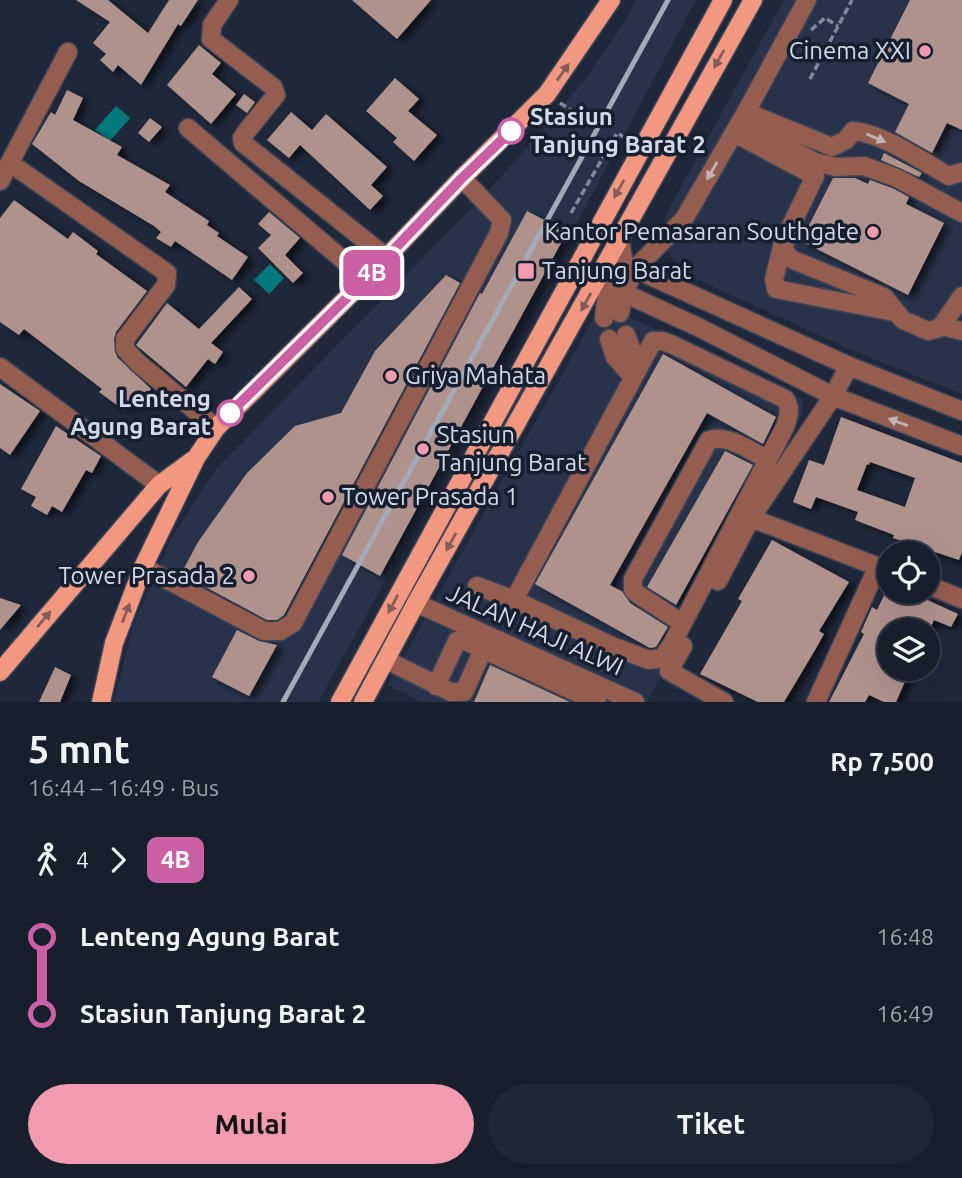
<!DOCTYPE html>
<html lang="id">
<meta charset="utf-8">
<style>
:root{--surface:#171e2c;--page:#202734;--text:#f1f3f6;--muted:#9ea2a9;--line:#363c48;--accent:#f29aaf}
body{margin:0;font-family:Ubuntu,sans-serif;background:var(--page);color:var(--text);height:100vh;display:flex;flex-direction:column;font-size:26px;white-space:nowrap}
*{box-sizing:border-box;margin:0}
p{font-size:23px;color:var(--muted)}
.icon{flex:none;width:38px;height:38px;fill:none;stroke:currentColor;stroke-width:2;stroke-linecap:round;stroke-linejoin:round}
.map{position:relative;height:702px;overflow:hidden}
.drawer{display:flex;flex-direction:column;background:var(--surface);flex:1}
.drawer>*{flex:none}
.badge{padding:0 14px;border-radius:10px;font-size:24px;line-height:46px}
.buttons{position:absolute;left:877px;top:541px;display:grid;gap:14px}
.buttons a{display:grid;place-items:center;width:63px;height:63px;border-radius:50%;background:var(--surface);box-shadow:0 7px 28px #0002,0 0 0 2px var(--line);font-size:35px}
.map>.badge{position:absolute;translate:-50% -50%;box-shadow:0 0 0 4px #fff}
.legs{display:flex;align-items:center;gap:10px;height:77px;padding:0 28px;font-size:23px}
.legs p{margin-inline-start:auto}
.head{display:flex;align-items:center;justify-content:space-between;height:119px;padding:0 28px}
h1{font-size:38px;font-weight:700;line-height:52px}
.action{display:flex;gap:14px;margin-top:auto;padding:14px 28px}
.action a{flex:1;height:80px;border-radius:42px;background:var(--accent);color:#111;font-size:28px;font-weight:700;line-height:80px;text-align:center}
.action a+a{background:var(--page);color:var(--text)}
ul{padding:0 28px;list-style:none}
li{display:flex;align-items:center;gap:24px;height:77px;font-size:26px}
li i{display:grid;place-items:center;width:10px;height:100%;margin:0 9px;background:currentColor}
li i::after{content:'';width:18px;height:18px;margin:-9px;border:5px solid;border-radius:50%;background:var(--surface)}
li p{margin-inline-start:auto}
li:first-child i{background:linear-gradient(#0000 50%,currentColor 0)}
li:last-child i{background:linear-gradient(currentColor 50%,#0000 0)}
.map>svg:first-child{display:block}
.built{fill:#28334b}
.water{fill:#03797b}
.building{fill:#b0928d;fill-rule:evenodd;filter:url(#shadow)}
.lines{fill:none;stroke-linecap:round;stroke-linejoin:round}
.minor-casing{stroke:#3c4456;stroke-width:21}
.major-casing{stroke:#3c4456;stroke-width:21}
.path{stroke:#828999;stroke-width:3.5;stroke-dasharray:7 3.5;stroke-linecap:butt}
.minor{stroke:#955d4f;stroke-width:18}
.major{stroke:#f39880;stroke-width:18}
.rail{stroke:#a3aab9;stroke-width:5}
.oneway{fill:#845c58}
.oneway2{fill:#c0b4b9}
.line-1-casing{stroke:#fff;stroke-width:16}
.line-1{stroke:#cb60a4;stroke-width:10}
.poi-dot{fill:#f29aaf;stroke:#161f30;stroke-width:2.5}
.stop-1-dot{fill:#fff;stroke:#cb60a4;stroke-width:3.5}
.labels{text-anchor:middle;stroke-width:7;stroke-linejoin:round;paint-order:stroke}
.poi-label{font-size:24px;fill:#d3d9e6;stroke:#161f30;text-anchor:start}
.stop-label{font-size:24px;font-weight:bold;fill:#d3d9e6;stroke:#161f30;text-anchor:start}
.street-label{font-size:24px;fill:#d3d9e6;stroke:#161f30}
</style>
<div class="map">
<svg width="962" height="702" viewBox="0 0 962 702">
<defs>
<filter id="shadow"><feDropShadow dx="6" dy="3.5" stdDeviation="3.5" flood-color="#0009"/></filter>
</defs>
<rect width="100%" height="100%" fill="#1f283b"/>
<path class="built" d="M636,0h60l-297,556 -81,146h-204l19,-76 38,-87 44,-69 260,-265 61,-67 47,-56 41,-59z
M784,0h178v394l-99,-39 -173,-79 -20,-20 -6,-18 1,-22z
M602,304l200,94v16l-155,287 -212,-101z
M427,615l191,87h-197l-33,-17z"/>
<path class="water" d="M116,106l14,12 -20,23 -15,-11z
M270,264l14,14 -15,16 -15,-14z"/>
<path class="building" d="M76,0h32l40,33 21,-33h29l-17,26 -3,-2 -37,61 -23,-20 -5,7 -13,-12 6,-6 -13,-11 17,-21z
M352,0h79l-34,39z
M910,0h52v130l-15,-7 -15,30 -37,-21 14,-28 -41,-21z
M199,45l22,18 -9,11 24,20 -25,30 -44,-39z
M395,78l24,21 -11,12 29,24 -23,26 -21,-19 4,-4 -31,-27z
M67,90l16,8 -10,22 49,27 -5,8 53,30 -5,7 44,29 -2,4 12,8 -2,3 31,21 -16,23 -57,-39 -4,6 -15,-9 5,-6 -7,-6 -75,-45 -47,-37 19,-32 4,3z
M244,94l11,8 -8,11 -11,-8z
M291,112l21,18 14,-16 61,53 -16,18 12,11 -13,14 -70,-65 -11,13 -22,-18z
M150,118l12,9 -13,15 -11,-9z
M884,153l38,20 -3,4 -38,-17z
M833,178h22l13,6 2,-4 22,8 17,9 -3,7 38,19 -36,72 -107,-54z
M14,200l54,39 5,-7 25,19 -2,3 51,37 -31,41 -2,7 3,18 34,32 -13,17 -6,-5 -7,10 -26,-19 3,-3 -78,-60 -5,6 -19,-13v-104z
M527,211l40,21 -187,344 -38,-21 138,-262 2,1z
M269,212l31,26 -15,17 18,18 -10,10 -35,-35 13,-13 -13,-11z
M446,275l14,8 -176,332 -7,5h-10l-86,-46 17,-32 49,-69 48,-47 46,-13 34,-62z
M239,287l13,12 -41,44 12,9 -8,12 -7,-5 -22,28 -50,-42 31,-42 32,26z
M663,354l113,63 -13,27 -56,-31 -97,172 13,7 7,11 38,24 -12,20 -6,1 -115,-64z
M0,384l40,27 -30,44 -10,-7z
M841,417l121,46v89l-3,8 -66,-22 1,-3 -39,-15 3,-8 -42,-15 -5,12 -18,-7 16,-42 15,5zM870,462l45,16 -10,29 -48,-17 10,-26 2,1z
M56,426l45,30 -9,17 -6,-3 -24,42 -10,-6 -5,9 -16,-9 5,-9 -15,-8z
M725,451l28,14 -77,140 -29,-18z
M772,540l77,42 -30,49 5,3 -9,16 -31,52h-26l-58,-28 42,-73 -4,-2z
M887,589l33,16 3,-7 35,16 -7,13 -17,-7 -4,9 -23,-10 -5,11h-13v38h22l-15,34h-12l-15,-7 -4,7h-36l35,-68 -3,-2 11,-25 5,3z
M0,598l21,7 -21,25z
M237,630l22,11 18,4 -28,51 -37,-19z
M490,665l80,37h-96z
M55,667l16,8 -11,27h-21z"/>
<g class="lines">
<defs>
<path id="minor" d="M229,0l-17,25 -1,14 62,48 3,8 -30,37 -4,6 1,5 143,114
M746,112l86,35 14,-7 7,-9c30,2 70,31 96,45l13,-4
M740,122l75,40 21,5 28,-1 33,12 65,35
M188,128l154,131 22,22
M734,133l81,43 -30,62 -1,12 7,9 93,38 19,23 25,11 12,-3 22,-32
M10,163l157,110 -1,12 -41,54v10l12,13 79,66
M0,181l68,-129
M784,239l-10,40 2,10 118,23
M620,240l4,24 225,102 113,45
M600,277l24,16 74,34 135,69 129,50
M620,313l4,-20 11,-24 49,-50 62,-107 61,-112
M604,318l3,-22 10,-20
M941,326l21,5
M626,335l12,32
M609,339l6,18 17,19
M0,367l159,118
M751,518l138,53
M143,567l121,64h16l13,-8 206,-390 3,-13 -40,-42
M718,581l33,-63 82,-122 16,-30
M928,585l34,14
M477,586l37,14 98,46 37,14 13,-2 10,-14 113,-217c3,-10 7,-19 0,-28l-114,-55 -9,-3h-9l-139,259
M416,603l219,99
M682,623l-46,-30 -3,-4v-10l76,-139c20,-6 41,11 59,20
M683,646l-14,25 55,31
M386,660l65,32h13l19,-42
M436,686l21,-45 6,-1 134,62
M816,702l62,-136"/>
<path id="major" d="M0,672l159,-187 34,-25
M101,702l13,-59 29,-76 53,-109 20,-30 148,-147 98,-103 85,-84 64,-94
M340,702l383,-702
M363,702l53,-99 337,-603"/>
</defs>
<use href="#minor" class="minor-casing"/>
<use href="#major" class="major-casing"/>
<path class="path" d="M811,30l14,-12 13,8
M810,79l42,-79
M560,103l11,7
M571,213l46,-80 11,6"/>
<use href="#minor" class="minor"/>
<use href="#major" class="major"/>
<path class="rail" d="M283,702l385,-702"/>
</g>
<defs><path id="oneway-solid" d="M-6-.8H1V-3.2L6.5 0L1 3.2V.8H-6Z" transform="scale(1.75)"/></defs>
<g class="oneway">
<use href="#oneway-solid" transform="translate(719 59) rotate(119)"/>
<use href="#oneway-solid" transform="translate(563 72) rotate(-55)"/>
<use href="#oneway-solid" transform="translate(619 189) rotate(119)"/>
<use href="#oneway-solid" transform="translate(586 302) rotate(119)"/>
<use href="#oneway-solid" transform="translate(451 542) rotate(119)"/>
<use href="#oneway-solid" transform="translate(393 604) rotate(118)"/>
<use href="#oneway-solid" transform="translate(126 613) rotate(-69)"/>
<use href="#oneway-solid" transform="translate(44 619) rotate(-50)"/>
</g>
<g class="oneway2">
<use href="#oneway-solid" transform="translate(876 138) rotate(23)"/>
<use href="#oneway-solid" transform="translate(712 171) rotate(120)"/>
<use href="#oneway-solid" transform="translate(898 422) rotate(-159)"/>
</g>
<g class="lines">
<defs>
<path id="line-1" d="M230,413l134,-132 98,-103 49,-47"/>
</defs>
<use href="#line-1" class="line-1-casing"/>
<use href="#line-1" class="line-1"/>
</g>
<g class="poi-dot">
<circle cx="925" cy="51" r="7"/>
<circle cx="873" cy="232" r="7"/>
<rect x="517" y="262" width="18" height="18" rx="3.5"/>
<circle cx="391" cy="376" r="7"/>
<circle cx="423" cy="449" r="7"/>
<circle cx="328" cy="497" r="7"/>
<circle cx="249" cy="576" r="7"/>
</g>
<g class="stop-1-dot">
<circle cx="511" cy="131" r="12"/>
<circle cx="230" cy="413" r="12"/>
</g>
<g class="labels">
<g class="poi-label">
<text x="911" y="59" text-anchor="end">Cinema XXI</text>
<text x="859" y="240" text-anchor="end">Kantor Pemasaran Southgate</text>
<text x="542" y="279">Tanjung Barat</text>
<text x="405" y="384">Griya Mahata</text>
<text x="437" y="443">Stasiun<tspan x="437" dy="28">Tanjung Barat</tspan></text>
<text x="342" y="505">Tower Prasada 1</text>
<text x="235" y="584" text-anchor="end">Tower Prasada 2</text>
</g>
<g class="stop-label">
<text x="530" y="125">Stasiun<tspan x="530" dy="28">Tanjung Barat 2</tspan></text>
<text x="211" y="407" text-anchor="end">Lenteng<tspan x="211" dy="28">Agung Barat</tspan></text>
</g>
<g class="street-label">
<text transform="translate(535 630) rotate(24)" y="8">JALAN HAJI ALWI</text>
</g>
</g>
</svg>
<div class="buttons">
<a><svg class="icon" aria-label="locate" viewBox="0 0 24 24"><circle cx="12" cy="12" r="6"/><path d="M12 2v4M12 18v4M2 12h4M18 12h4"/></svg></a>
<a><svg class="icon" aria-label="layers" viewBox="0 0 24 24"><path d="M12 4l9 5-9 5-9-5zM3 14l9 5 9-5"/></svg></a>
</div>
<b class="badge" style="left:372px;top:273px;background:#cb60a4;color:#fff">4B</b>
</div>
<section class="drawer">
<div class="head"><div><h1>5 mnt</h1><p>16:44 – 16:49 · Bus</p></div><b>Rp 7,500</b></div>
<div class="legs"><svg class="icon" aria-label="walk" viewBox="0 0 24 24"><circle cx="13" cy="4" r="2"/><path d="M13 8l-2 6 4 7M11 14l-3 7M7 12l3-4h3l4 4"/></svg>4<svg class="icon" aria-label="forward" viewBox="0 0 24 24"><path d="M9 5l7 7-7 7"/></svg><b class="badge" style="background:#cb60a4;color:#fff">4B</b></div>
<ul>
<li><i style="color:#cb60a4"></i><b>Lenteng Agung Barat</b><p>16:48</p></li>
<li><i style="color:#cb60a4"></i><b>Stasiun Tanjung Barat 2</b><p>16:49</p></li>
</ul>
<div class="action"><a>Mulai</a><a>Tiket</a></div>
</section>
